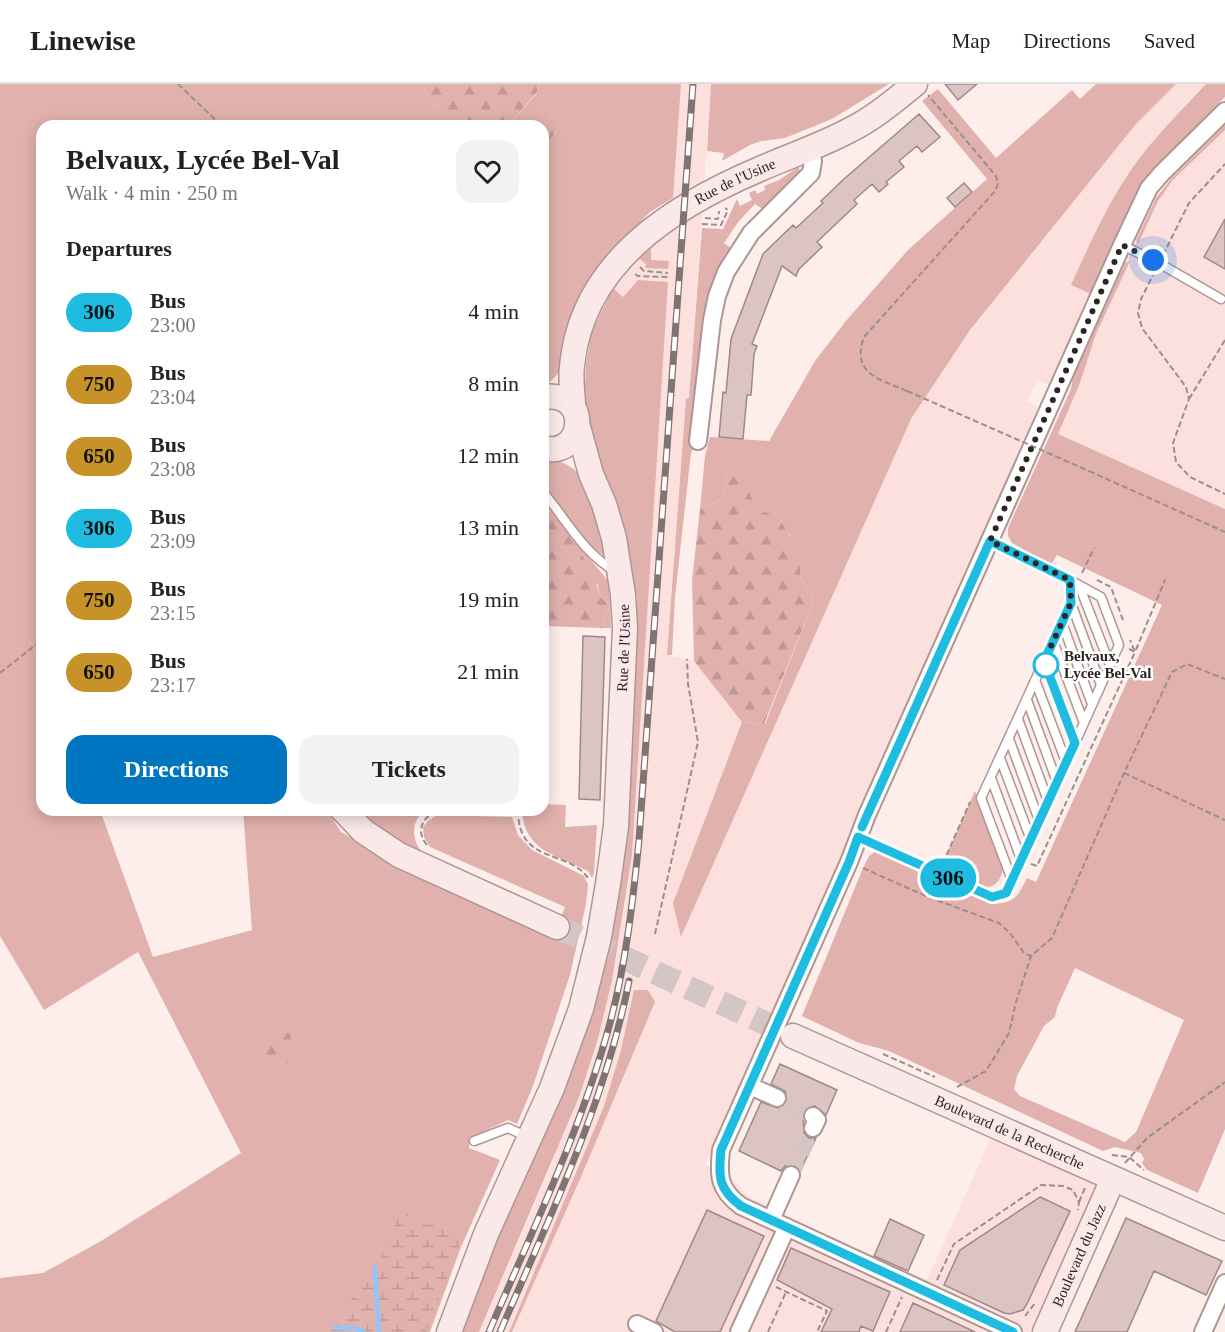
<!DOCTYPE html>
<meta charset="utf-8">
<style>
:root{--surface:#fff;--page:#f2f2f2;--text:#222;--muted:#767676;--line:#e0e0e0;--accent:#0076c0}
body{margin:0;font-family:Georgia,serif;background:var(--page);color:var(--text);height:100vh;display:flex;flex-direction:column;font-size:22px;white-space:nowrap}
*{box-sizing:border-box;margin:0}
p{font-size:20px;color:var(--muted)}
.icon{flex:none;width:33px;height:33px;fill:none;stroke:currentColor;stroke-width:2;stroke-linecap:round;stroke-linejoin:round}
.map{position:relative;flex:1;overflow:hidden}
.side{position:absolute;left:36px;top:36px;width:513px;height:696px;display:flex;flex-direction:column;background:var(--surface);border-radius:18px;box-shadow:0 3px 15px #0003}
.side>*{flex:none}
.badge{padding:0 12px;border-radius:20px;font-size:21px;line-height:39px}
.you{position:absolute;width:30px;height:30px;margin:-15px;border:4px solid #fff;border-radius:50%;background:#1a73e8;box-shadow:0 0 0 9px #1a73e833}
.map>.badge{position:absolute;translate:-50% -50%;box-shadow:0 0 0 3px #fff}
h2{padding:0 30px;font-size:22px;line-height:54px}
.round{display:grid;place-items:center;flex:none;width:63px;height:63px;border-radius:18px;background:var(--page)}
.head{display:flex;align-items:center;justify-content:space-between;height:102px;padding:0 30px}
h1{font-size:28px;font-weight:800;line-height:45px}
.button{display:flex;gap:12px;margin-top:auto;padding:12px 30px}
.button a{flex:1;height:69px;border-radius:18px;background:var(--accent);color:#fff;font-size:24px;font-weight:800;line-height:69px;text-align:center}
.button a+a{background:var(--page);color:var(--text)}
ul{padding:0;list-style:none}
li{display:flex;align-items:center;gap:18px;height:72px;padding:0 30px}
li div{flex:1}
li b{display:block;font-size:22px}
li em{font-style:normal}
li .badge{min-width:66px;font-weight:700;text-align:center}
header{display:flex;align-items:center;gap:36px;box-sizing:border-box;height:84px;padding:0 30px;background:var(--surface);border-bottom:2px solid var(--line)}
header strong{font-size:28px}
nav{display:flex;gap:33px;margin-inline-start:auto;font-size:21px}
.map>svg:first-child{display:block}
.built{fill:#fbe0dd}
.green{fill:#e1b1ad;fill-rule:evenodd}
.forest{fill:url(#forest-firs)}
.wetland{fill:url(#wetland-marsh)}
.lines{fill:none;stroke-linecap:round;stroke-linejoin:round}
.stream{stroke:#90c6f8;stroke-width:4.5}
.building{fill:#dcc4c2;stroke:#9f8886;stroke-width:1.5}
.street-tunnel{stroke:#d3c6c4;stroke-width:16;stroke-dasharray:16 8;stroke-linecap:butt}
.secondary-tunnel{stroke:#d3c6c4;stroke-width:24;stroke-dasharray:24 12;stroke-linecap:butt}
.lane-casing{stroke:#ad9694;stroke-width:11}
.street-casing{stroke:#ad9694;stroke-width:20}
.secondary-casing{stroke:#ad9694;stroke-width:27}
.path{stroke:#9b8f8e;stroke-width:2;stroke-dasharray:6 3;stroke-linecap:butt}
.lane{stroke:#fff;stroke-width:8}
.street{stroke:#fff;stroke-width:16}
.secondary{stroke:#fae9e8;stroke-width:24}
.rail-casing{stroke:#807473;stroke-width:7}
.rail{stroke:#fff;stroke-width:4.5;stroke-dasharray:14;stroke-linecap:butt}
.path-bridge{stroke:#9b8f8e;stroke-width:2;stroke-dasharray:6 3;stroke-linecap:butt}
.line-casing{stroke:#fff;stroke-width:14}
.line{stroke:#1fbce1;stroke-width:9}
.walk{stroke:#2d2424;stroke-width:6;stroke-dasharray:0 10.8}
.stop-dot{fill:#fff;stroke:#1fbce1;stroke-width:3}
.labels{text-anchor:middle;stroke-width:5;stroke-linejoin:round;paint-order:stroke}
.street-label{font-size:15px;fill:#2d2424;stroke:#fff}
.stop-label{font-size:15px;font-weight:bold;fill:#2d2424;stroke:#fff;text-anchor:start}
</style>
<header>
<strong>Linewise</strong>
<nav><a>Map</a><a>Directions</a><a>Saved</a></nav>
</header>
<div class="map">
<svg width="1225" height="1248" viewBox="0 0 1225 1248">
<defs>
<pattern id="forest-firs" width="22" height="20" patternUnits="userSpaceOnUse" patternTransform="scale(1.5)"><rect width="22" height="20" fill="#e1b1ad"/><path d="M5 1l3.5 6h-7zM16 11l3.5 6h-7z" fill="#c19895"/></pattern>
<pattern id="wetland-marsh" width="20" height="14" patternUnits="userSpaceOnUse" patternTransform="scale(1.5)"><rect width="20" height="14" fill="#e1b1ad"/><path d="M1 5h8M5 5V1M11 12h8M15 12V8" fill="none" stroke="#c19895"/></pattern>
</defs>
<rect width="100%" height="100%" fill="#fdeeec"/>
<path class="built" d="M681,0h30l-22,315h-2l-20,256 27,6 48,61 -69,181 9,33 229,-517 59,-89 166,-206 40,-40h30l-49,52 -85,149 19,9 -42,91 -12,-5 -10,21 11,6 -182,415 -12,37 -139,306 31,16 9,13 30,17 152,69 69,-153 117,52 -68,153h-533l69,-155 74,-174 -34,47 -17,56 -95,226h-30l71,-163 62,-188 12,-69 8,-57 35,-572 -29,-3 -15,17 -19,-19 68,-64z
M1225,46v379l-168,-75 23,-51 16,-49 33,-72 -4,1 11,-23 2,3 20,-42 14,-20z"/>
<path class="green" d="M0,0h419l34,42h-411v684h58l53,147 99,-27 -9,-120h84l14,22 74,39 139,62 11,-26 -135,-60 -6,-10 -1,-10 5,-6 9,-6 75,2 6,18 14,15 52,26 4,9 -2,19 -16,71 -37,111 -16,38 -9,-4 -38,18 -1,10 31,12 -39,87 -31,85h-430v-54l43,-5 58,-32 140,-88 -103,-201 -94,58 -44,-74z
M539,0h142l-8,114 -23,14 -35,37 -23,29 -35,97 -14,13v-241l14,-16 -4,-15 -10,10h-35l29,-33z
M711,0h178l-57,35 -47,19 -24,3 -11,4 -28,16 2,-8 -17,-2z
M1096,0h80l-40,40 -166,206 -59,89 -230,518 -8,-34 69,-181 23,2 49,-124 -14,-24v-23l-22,-37 -19,-4 -22,-41 -9,4 -6,24 -22,10 5,-53 5,-19 59,4 46,-80 30,-39 63,-72 79,-71 -65,-78 16,-12 58,69 76,-68 8,9z
M1206,0h19v13l-75,75 -16,26 -43,96 -20,-9c18,-40 37,-82 62,-118 21,-30 48,-56 73,-83z
M1225,41v5l-53,51 -14,20 -20,43 -2,-4 20,-42 14,-18z
M798,83l4,6 -37,38 -10,-7 -16,17 -15,22 13,9 -11,20 -28,169 -7,12 -16,144 -3,58h-5l19,-256 3,-1 13,-170 21,1 14,-30 3,7 12,-6 -3,-7 6,-3 2,4 8,-4 -1,-4 15,-6z
M651,165v11l18,1 -1,8 -23,-1 1,-4 -7,-6z
M1130,177l-34,73 -16,49 -22,51 167,75v620l-27,64 -51,-23 -5,-7 2,-4 -3,-6 -26,-6 -12,4 -214,-100 -30,-8 -57,-27 61,-148 6,-12 7,-5 118,53c21,-1 24,-8 33,-26l9,4 126,-277 -105,-50 -6,10 -39,-22 -4,-7v-8l63,-139 2,-12 52,-114zM1075,884l109,52 -48,112 -11,10 -105,-46 -6,-7 3,-13 27,-50 11,-9 2,-9z
M638,196l30,2 -36,573 -20,126 -15,61 -18,55 -100,235h-20l135,-331 38,-399 5,-1v-7h-4l-14,-81 -17,-44 -18,-62 2,-43 6,-33 21,-43 10,9z
M543,373c39,6 48,30 56,65 3,11 5,21 4,33l-11,-7 -48,-61z
M543,418l66,80 2,46h-9l8,-23 -11,-9 -1,-10 -48,-72 -7,-7z
M975,707l28,78c-7,36 -42,9 -63,0z
M543,720l23,1 -1,22 32,-2 -3,48 -2,5 -4,-7c-32,-16 -64,-20 -66,-61h21z
M357,726h69c-17,12 -14,30 -3,44l-18,-7z
M634,906h14l7,12 -74,175 -69,155h-3l95,-226 17,-56z"/>
<path class="forest" d="M419,0h120l-2,8 -29,34h-55z
M553,32l3,3 1,12 -14,16v-21z
M737,386l22,41 19,5 22,37v23l14,24 -50,124 -22,-2 -48,-61 -2,-81 8,-71 22,-10 6,-24z
M543,423c20,19 53,61 56,89l11,9 -8,23 -59,-2z
M276,943l14,7 5,21 -12,12 -20,-5 -7,-14 9,-18z"/>
<path class="wetland" d="M398,1121l18,18 32,4 12,16 -34,89h-99l48,-65 19,-32z"/>
<g class="lines">
<path class="stream" d="M375,1183l4,65
M335,1244h19l10,4"/>
</g>
<path class="building" d="M945,0h32l-19,16z
M919,30l21,23 -18,15 -5,-6 -18,15 5,6 -18,15 2,2 -9,8 -7,-8 -18,16 3,4 -40,38 5,5 -23,22 -3,7 -14,-10 -30,78 5,2 -3,8 -3,41h-4l-4,44 -24,-2 4,-45 3,1 5,-54 32,-85 30,-29 3,3 27,-25 -2,-2 23,-22z
M964,99l8,9 -17,15 -8,-9z
M1225,135v50l-21,-12z
M583,552l22,1 -5,163 -21,-1z
M780,980l57,26 -11,25 -11,-9 -9,2 -3,5 1,20 5,5h7l-16,33 -4,-5 -6,-1 -5,1 -4,5 -42,-20 22,-49 17,6 8,-5 1,-7 -2,-5 -14,-7z
M1040,1113l30,14 -43,93 -4,6 -13,4 -6,-1 -60,-28 16,-35z
M707,1126l57,26 -44,96h-45l-19,-11z
M1126,1134l96,43 -16,34 -52,-24 -27,61h-52z
M890,1135l34,16 -16,36 -34,-15z
M791,1164l99,44 -17,39 -12,-5 -2,6h-38l11,-23 -55,-29z
M913,1219l62,29h-75z"/>
<g class="lines">
<path class="street-tunnel" d="M777,1014l36,18
M791,1091l22,-47"/>
<path class="secondary-tunnel" d="M557,843l236,109"/>
<defs>
<path id="lane" d="M1122,161l31,15
M1164,182l57,33
M543,408c23,27 40,61 72,79
M990,457l80,39 31,17 18,48 -44,98
M1079,501l31,80
M1071,519l30,82
M1062,539l30,81
M1053,557l31,82
M1035,596l31,82
M1027,616l30,82
M1018,635l30,82
M1009,655l30,81
M1000,674l31,82
M991,694l30,81
M858,753l134,60 14,-4 69,-150 -31,-82 27,-58 -1,-23
M1012,796l-31,-82 63,-137
M474,1057l34,-13 20,9"/>
<path id="street" d="M698,357l14,-121 5,-24 9,-24 25,-39 60,-60 2,-12 -3,-12
M750,1002l27,12
M813,1032l4,4 -4,8
M771,1136l20,-45
M637,1240l17,8
M739,1248l48,-105
M1013,1248l-272,-126c-22,-16 -23,-30 -20,-56l128,-288 18,-47 255,-570 27,-57 13,-15 63,-62
M1203,1248l22,-49"/>
<g id="secondary">
<path d="M543,313c49,-7 42,62 0,51"/>
<path id="s1" d="M573,323c0,-13 -3,-28 -1,-41 10,-104 101,-160 188,-197 29,-13 60,-23 88,-38 25,-12 46,-30 67,-47"/>
<path d="M343,726l20,21 36,24 158,72"/>
<path id="s2" d="M793,952l432,192"/>
<path id="s3" d="M449,1248l37,-98 66,-146 29,-79 18,-72 9,-53 8,-58 9,-198 -2,-33 -9,-57 -10,-34 -13,-30 -13,-47"/>
<path id="s4" d="M1045,1248l68,-153"/>
</g>
</defs>
<use href="#lane" class="lane-casing"/>
<use href="#street" class="street-casing"/>
<use href="#secondary" class="secondary-casing"/>
<path class="path" d="M178,0l44,42
M705,134l13,1 1,-8
M702,140l19,1 7,-15 -3,-2
M1163,171l26,-52 36,-39
M640,183l4,4 24,2
M1155,187l-14,28 -3,14 4,15 44,59 3,12 -16,44 3,19 14,15 35,17
M635,190l3,2 30,1
M907,307c-28,-12 -56,-17 -43,-54l132,-147 2,-7 -2,-7 -68,-81
M1189,315l36,-59
M1089,387l136,61
M1082,489l12,-25
M1097,496l14,7 13,36
M1129,565l6,3 30,-72
M0,589l42,-33
M1124,689l101,47
M442,726l76,3
M518,726c0,55 50,39 70,68
M427,761c-13,-15 -3,-31 14,-35
M943,779l27,-61
M1031,780l6,2 98,-214 -5,-12
M863,784l65,29 71,26 11,10 14,20 7,3 21,-18 72,-165 48,-101 15,-8 38,15
M655,850l43,-192 -10,-58 -1,-25
M883,970l52,23
M957,1003l29,-16 23,-38 7,-31 15,-46
M1112,1071l17,2 15,13
M1125,1079l22,-25 78,-56
M1079,1118l6,-14
M937,1196l17,-36 87,-59 22,1 10,4 6,12 -1,8
M776,1203l51,24 -10,21
M1025,1232l11,-14
M768,1248l18,-40
M886,1248l16,-35"/>
<use href="#lane" class="lane"/>
<use href="#street" class="street"/>
<use href="#secondary" class="secondary"/>
<defs>
<path id="rail" d="M489,1248c43,-101 92,-202 121,-309 16,-60 23,-122 29,-183l54,-756
M500,1248c49,-114 105,-228 129,-351"/>
</defs>
<use href="#rail" class="rail-casing"/>
<use href="#rail" class="rail"/>
<path class="path-bridge" d="M907,307l182,80"/>
</g>
<g class="lines">
<defs>
<path id="line" d="M862,743l128,-286 80,39 1,23 -27,58 31,82 -69,150 -14,4 -134,-60 -9,25 -128,288c-3,27 -2,40 20,56l272,126"/>
</defs>
<use href="#line" class="line-casing"/>
<use href="#line" class="line"/>
<path class="walk" d="M1046,581l-2,-4 27,-58 -1,-23 -80,-39 132,-296 31,15"/>
</g>
<circle class="stop-dot" cx="1046" cy="581" r="12"/>
<g class="labels">
<g class="street-label">
<text dy="5" stroke="none"><textPath href="#s1" startOffset="300">Rue de l'Usine</textPath></text>
<text dy="5" stroke="none"><textPath href="#s3" startOffset="714">Rue de l'Usine</textPath></text>
<text dy="5" stroke="none"><textPath href="#s2" startOffset="237">Boulevard de la Recherche</textPath></text>
<text dy="5" stroke="none"><textPath href="#s4" startOffset="84">Boulevard du Jazz</textPath></text>
</g>
<g class="stop-label">
<text x="1064" y="577">Belvaux,<tspan x="1064" dy="17">Lycée Bel-Val</tspan></text>
</g>
</g>
</svg>
<div class="you" style="left:1153px;top:176px"></div>
<b class="badge" style="left:948px;top:794px;background:#1fbce1;color:#111">306</b>
<section class="side">
<div class="head"><div><h1>Belvaux, Lycée Bel-Val</h1><p>Walk · 4 min · 250 m</p></div><a class="round"><svg class="icon" aria-label="heart" viewBox="0 0 24 24"><path d="M12 20l-8-8c-3-5 5-10 8-4 3-6 11-1 8 4z"/></svg></a></div>
<h2>Departures</h2>
<ul>
<li><span class="badge" style="background:#1fbce1;color:#111">306</span><div><b>Bus</b><p>23:00</p></div><em>4 min</em></li>
<li><span class="badge" style="background:#c79227;color:#111">750</span><div><b>Bus</b><p>23:04</p></div><em>8 min</em></li>
<li><span class="badge" style="background:#c79227;color:#111">650</span><div><b>Bus</b><p>23:08</p></div><em>12 min</em></li>
<li><span class="badge" style="background:#1fbce1;color:#111">306</span><div><b>Bus</b><p>23:09</p></div><em>13 min</em></li>
<li><span class="badge" style="background:#c79227;color:#111">750</span><div><b>Bus</b><p>23:15</p></div><em>19 min</em></li>
<li><span class="badge" style="background:#c79227;color:#111">650</span><div><b>Bus</b><p>23:17</p></div><em>21 min</em></li>
</ul>
<div class="button"><a>Directions</a><a>Tickets</a></div>
</section>
</div>
